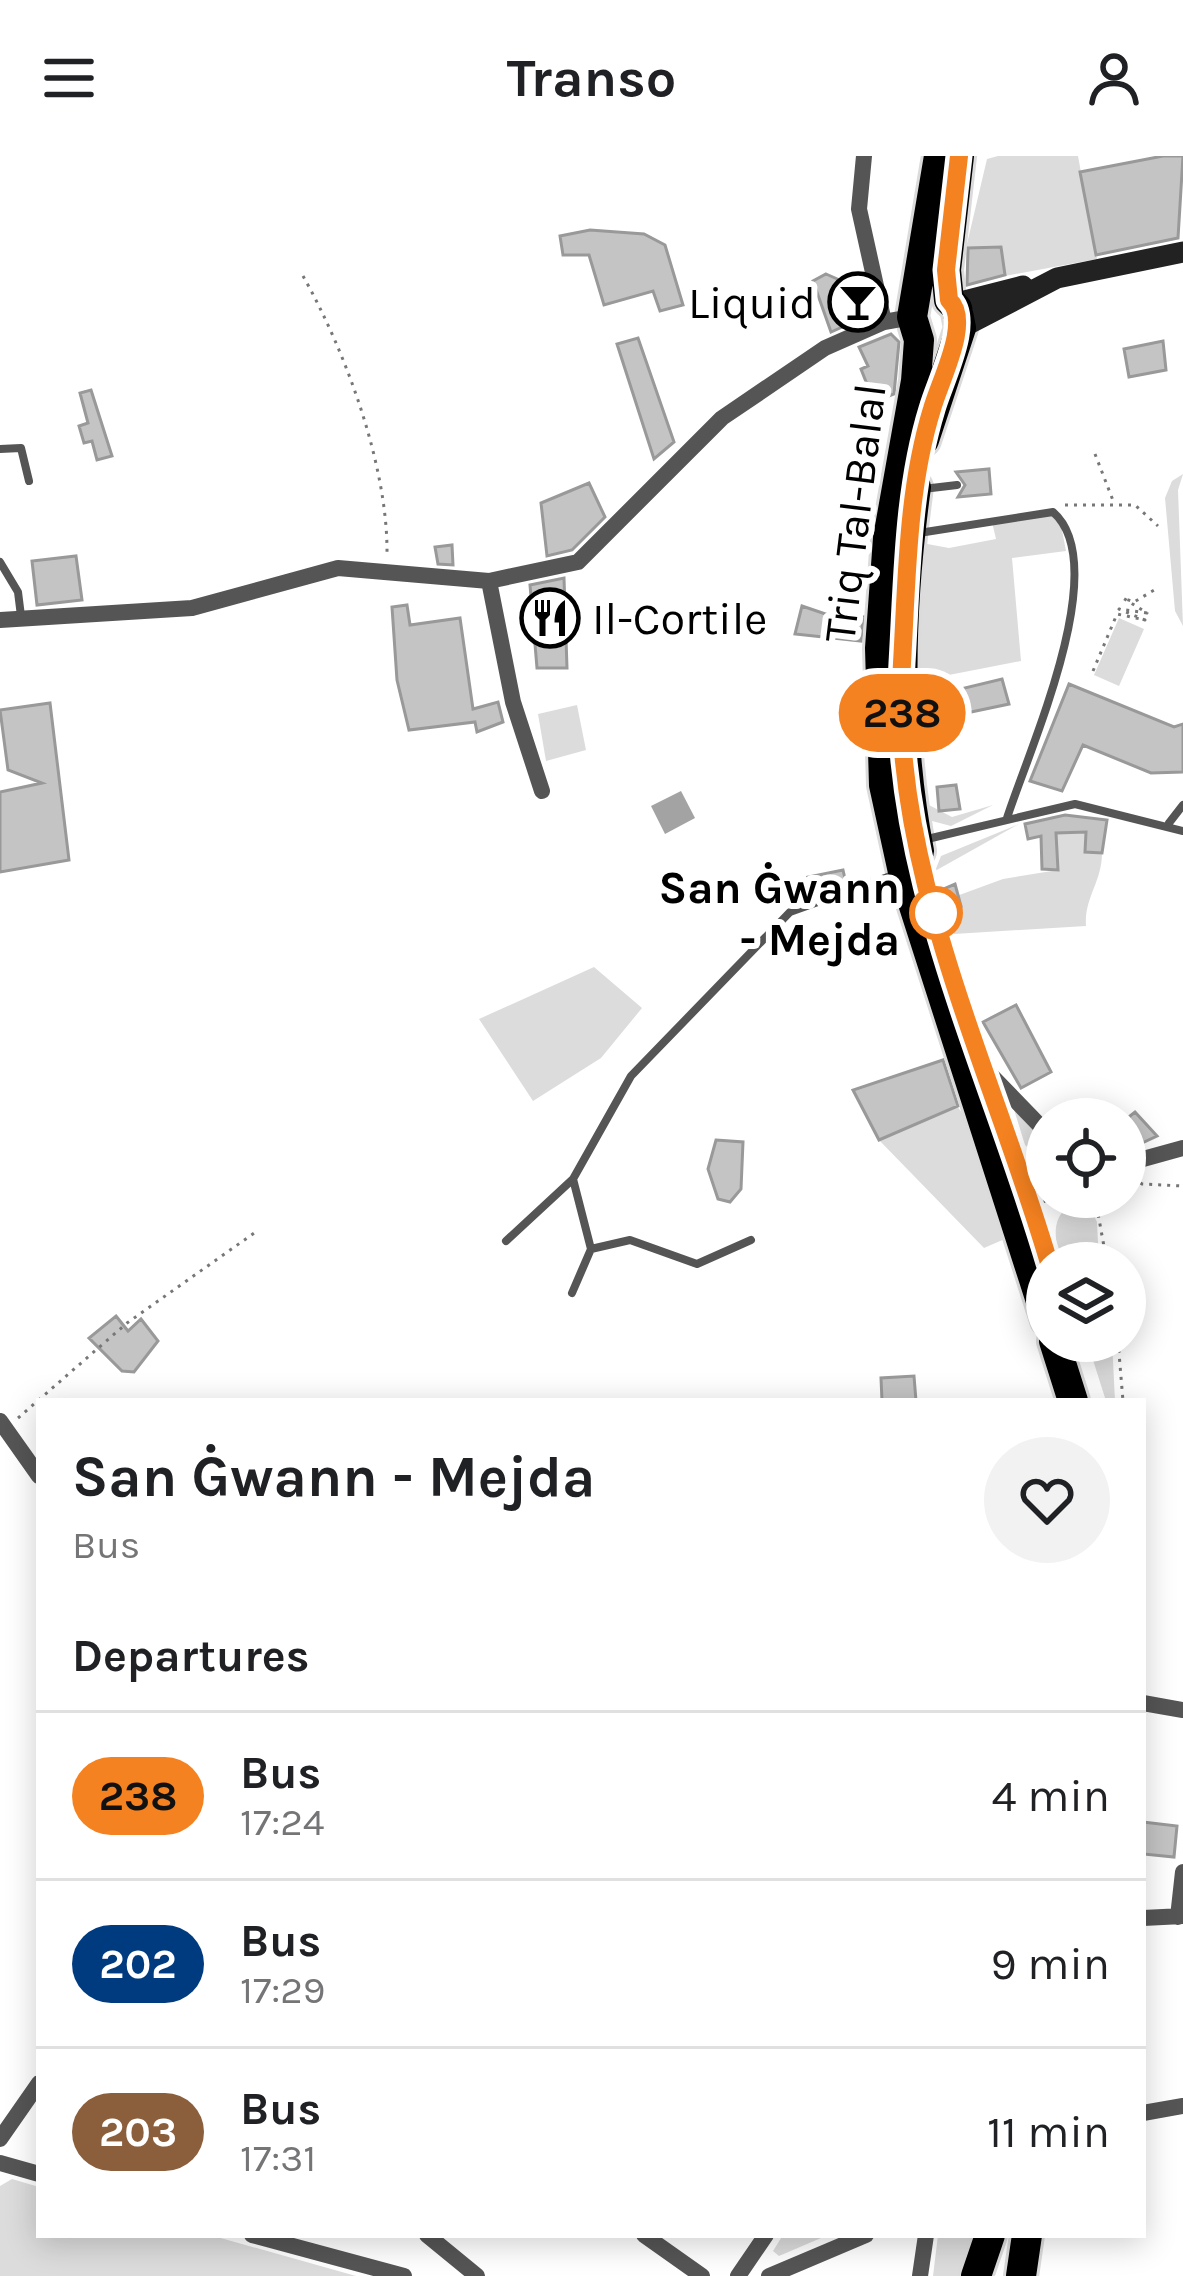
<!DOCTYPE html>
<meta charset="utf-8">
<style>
:root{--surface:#fff;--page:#f2f2f2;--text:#202124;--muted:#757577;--line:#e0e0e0}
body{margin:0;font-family:Karla,sans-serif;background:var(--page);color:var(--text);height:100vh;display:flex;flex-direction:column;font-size:45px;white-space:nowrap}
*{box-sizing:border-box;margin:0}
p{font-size:39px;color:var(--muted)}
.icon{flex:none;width:66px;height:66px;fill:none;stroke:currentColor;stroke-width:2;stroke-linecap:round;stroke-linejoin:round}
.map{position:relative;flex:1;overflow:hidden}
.drawer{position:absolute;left:36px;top:1242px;width:1110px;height:840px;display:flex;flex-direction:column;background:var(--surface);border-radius:0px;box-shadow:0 6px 30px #0003}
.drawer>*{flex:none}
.badge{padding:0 24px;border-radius:39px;font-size:42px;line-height:78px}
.controls{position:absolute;left:1026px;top:942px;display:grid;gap:24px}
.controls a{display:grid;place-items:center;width:120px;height:120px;border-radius:50%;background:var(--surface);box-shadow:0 6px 30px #0003;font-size:60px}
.map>.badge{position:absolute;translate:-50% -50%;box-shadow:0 0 0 6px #fff}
h2{padding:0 36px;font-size:45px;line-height:108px}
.round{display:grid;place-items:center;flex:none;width:126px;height:126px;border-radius:63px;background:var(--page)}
.summary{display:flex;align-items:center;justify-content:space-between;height:204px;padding:0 36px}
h1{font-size:57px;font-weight:700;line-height:90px}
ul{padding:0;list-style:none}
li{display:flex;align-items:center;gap:36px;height:168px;padding:0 36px;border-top:3px solid var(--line)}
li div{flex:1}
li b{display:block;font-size:45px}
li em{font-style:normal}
li .badge{min-width:132px;font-weight:700;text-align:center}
header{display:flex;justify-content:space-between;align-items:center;height:156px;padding:0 36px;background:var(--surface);font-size:54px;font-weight:700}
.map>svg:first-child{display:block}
.green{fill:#dcdcdc}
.water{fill:#a3a3a3}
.building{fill:#c4c4c4;stroke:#999;stroke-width:3}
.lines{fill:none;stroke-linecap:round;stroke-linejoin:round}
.highway-casing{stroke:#dbdbdb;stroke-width:36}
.path{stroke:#777;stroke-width:3;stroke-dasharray:3 6;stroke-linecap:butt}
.lane{stroke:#555;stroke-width:8}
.street{stroke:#555;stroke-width:16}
.secondary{stroke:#222;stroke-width:21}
.highway{stroke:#000;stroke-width:30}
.line-casing{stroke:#fff;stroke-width:27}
.line{stroke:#f58220;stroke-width:18}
.stop-dot{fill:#fff;stroke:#f58220;stroke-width:6}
.labels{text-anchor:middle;stroke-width:12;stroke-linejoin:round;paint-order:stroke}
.poi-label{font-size:45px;fill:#000;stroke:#fff;text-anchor:end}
.street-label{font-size:45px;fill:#000;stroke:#fff}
.stop-label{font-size:45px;font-weight:bold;fill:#000;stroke:#fff;text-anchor:end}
</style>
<header><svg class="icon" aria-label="menu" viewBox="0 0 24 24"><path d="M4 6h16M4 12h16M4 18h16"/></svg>Transo<svg class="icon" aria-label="person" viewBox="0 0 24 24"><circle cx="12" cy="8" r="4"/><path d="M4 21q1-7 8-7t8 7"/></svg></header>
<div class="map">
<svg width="1183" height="2120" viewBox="0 0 1183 2120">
<rect width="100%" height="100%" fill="#fff"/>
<path class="green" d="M998,0h80l19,103 -92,17 -4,-29 -35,1 21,-89z
M1183,318l-5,16 5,136 -8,-15 -10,-113 7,-17z
M1050,358l11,11 5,26 -54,7 9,103 -103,20 4,-138 27,5 47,-9 -4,-17z
M1119,462l25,11 -25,57 -25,-11z
M577,549l9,45 -40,11 -8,-47z
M927,648l25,13 41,-12 -42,21 -19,-5z
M1019,668l-84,47 6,-15z
M1086,676l-1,19 17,2c0,29 -18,45 -16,73l-132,8 -11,-33 60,-22 55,-9 -2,-37z
M594,811l48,41 -41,50 -68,43 -54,-82z
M1012,947l35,39v22l-22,-19z
M957,950l14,19 36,113 -23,10 -105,-108z
M1085,1041l12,25 2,41h-37c-11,-32 -10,-53 23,-66z
M1087,1185h25l3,60h-9z
M12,2023l27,8v48h171l146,41h-356v-90z
M783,2079h45l-49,21 -6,-5z
M938,2079h39l-13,41h-31z"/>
<path class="water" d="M681,635l14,27 -30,16 -14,-28z"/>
<path class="building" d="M1163,0h20l-5,82 -82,17 -16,-83z
M590,74l54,4 21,11 18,60 -23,6 -7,-20 -49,14 -15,-50h-26l-3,-19z
M1001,91l4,28 -38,10 1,-37z
M826,118l25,11 11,-1 7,31 -38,17 -18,-51z
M891,178l8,8 -5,52 -20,8 -13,-33 7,-3 -9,-19z
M638,182l36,104 -20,17 -37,-115z
M1163,185l3,29 -37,7 -5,-28z
M91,234l21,66 -15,4 -5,-19 -8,2 -5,-17 9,-3 -8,-30z
M989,313l2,25 -33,3 7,-12 -9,-13z
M589,327l16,34 -33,33 -25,6 -6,-53z
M452,389l1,20 -15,-1 -3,-17z
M76,400l6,44 -45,5 -5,-44z
M564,422l3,90h-30l-7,-83z
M407,449l3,20 50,-7 13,91 25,-7 5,20 -26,10 -2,-10 -66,8 -12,-50 -5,-73z
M802,450l41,14 20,-3 -2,24 -66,-7z
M1002,523l7,25 -52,11 -5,-24z
M1069,528l105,43 9,-3v48l-32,1 -68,-28 -21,46 -32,-10z
M50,547l19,157 -69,12v-80l42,-9 -34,-13 -8,-60z
M956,629l4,24 -21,2 -2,-24z
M1065,659l42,5 -5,33 -17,-1 1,-20 -30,1 2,37 -16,-1 -1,-33 -13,3 -3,-15z
M843,714l3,13 -31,11 -7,-17z
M955,728l6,22 -14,3 -6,-19z
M1016,849l35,67 -30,16 -38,-66z
M943,904l15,46 -79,34 -26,-50z
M1135,956l22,24 -32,15v-31z
M716,984l27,2 -2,47 -11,13 -12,-3 -10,-30z
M116,1160l12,15 13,-12 17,22 -24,31 -12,-1 -33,-33z
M914,1220l2,25h-34l-1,-23z
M1143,1666l34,4 -3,31 -31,-3z"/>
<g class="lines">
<defs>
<path id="highway" d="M939,0l-27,161 7,23 -3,41 -28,157 -8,110 4,137 19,87 144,448
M924,284l37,-112 -4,-20 -8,-8 -3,-30 13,-114
M916,331c-17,123 -20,243 3,364
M1054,1185l19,60
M976,2120l14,-41
M1021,2120l6,-41"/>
</defs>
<use href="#highway" class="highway-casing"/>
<path class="path" d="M303,120c43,76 85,191 84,278
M1095,298l19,49
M1065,349h70l23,21
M1093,515l24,-57 28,6 -26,-11 28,4 -24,-15 11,4 22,-13
M1133,1022l9,6 41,2
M1095,1041l12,66
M1118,1185l5,60
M18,1262l109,-95 130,-92"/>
<path class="lane" d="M0,293l21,-1 8,33
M923,333l34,-4
M919,377l134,-21c61,53 -25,240 -46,306
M0,406l18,30 3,24
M1169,667l14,-18
M923,684l152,-36 108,27
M506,1085l67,-62 58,-103 159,-164 106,-38
M591,1093l39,-9 67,24 54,-24
M572,1137l19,-44 -18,-70"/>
<path class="street" d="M864,0l-5,53 25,113
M489,425l24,121 29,89
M0,464l192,-12 146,-40 151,13 89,-19 144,-144 103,-70 59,-26 28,-5
M987,915l60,62
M1125,1008l58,-16
M1030,1044l17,-7
M0,1265l39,55
M1143,1547l40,7
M1178,1761l5,-45
M1143,1762l40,-2
M1143,1957l40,-7
M0,1983l39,-56
M0,2007l39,11
M252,2079l152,41
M427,2079l50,41
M644,2079l58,41
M738,2120l28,-41
M769,2120l97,-41
M920,2120l6,-41"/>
<path class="secondary" d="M953,148l70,-18
M961,172l96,-50 126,-26"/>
<use href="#highway" class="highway"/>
</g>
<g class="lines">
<defs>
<path id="line" d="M959,0l-13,114 3,30c23,21 -9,80 -17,109 -25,81 -25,170 -30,254 -14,202 91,409 147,600"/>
</defs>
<use href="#line" class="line-casing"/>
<use href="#line" class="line"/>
</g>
<defs>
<symbol id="bar-ring" viewBox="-11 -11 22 22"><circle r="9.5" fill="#fff" stroke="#000" stroke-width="1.5"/><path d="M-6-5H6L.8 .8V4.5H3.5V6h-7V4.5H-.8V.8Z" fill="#000"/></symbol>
<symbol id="restaurant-ring" viewBox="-11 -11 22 22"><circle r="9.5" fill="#fff" stroke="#000" stroke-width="1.5"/><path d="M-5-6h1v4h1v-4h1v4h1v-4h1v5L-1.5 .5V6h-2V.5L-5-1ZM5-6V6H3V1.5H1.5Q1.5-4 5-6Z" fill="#000"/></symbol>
</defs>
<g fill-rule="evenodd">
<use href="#bar-ring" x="825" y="113" width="66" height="66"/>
<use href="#restaurant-ring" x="517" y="429" width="66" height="66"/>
</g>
<circle class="stop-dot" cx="936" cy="757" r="24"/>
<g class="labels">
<g class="poi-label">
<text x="816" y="162">Liquid</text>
<text x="592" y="478" text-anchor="start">Il-Cortile</text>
</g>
<g class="street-label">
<text transform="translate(854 357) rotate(-83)" y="16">Triq Tal-Balal</text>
</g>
<g class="stop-label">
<text x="900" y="747">San Ġwann<tspan x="900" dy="52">- Mejda</tspan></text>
</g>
</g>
</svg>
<div class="controls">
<a><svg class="icon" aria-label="locate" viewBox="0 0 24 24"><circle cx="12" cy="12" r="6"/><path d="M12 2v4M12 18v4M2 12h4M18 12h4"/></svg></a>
<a><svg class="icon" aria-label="layers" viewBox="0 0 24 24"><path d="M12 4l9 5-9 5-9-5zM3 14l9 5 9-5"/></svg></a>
</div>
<b class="badge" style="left:902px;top:557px;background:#f58220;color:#111">238</b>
<section class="drawer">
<div class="summary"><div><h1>San Ġwann - Mejda</h1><p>Bus</p></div><a class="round"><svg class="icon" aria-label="heart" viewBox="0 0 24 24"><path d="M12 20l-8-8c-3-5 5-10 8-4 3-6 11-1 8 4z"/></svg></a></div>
<h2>Departures</h2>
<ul>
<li><span class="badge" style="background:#f58220;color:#111">238</span><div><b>Bus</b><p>17:24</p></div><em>4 min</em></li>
<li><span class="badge" style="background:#003b80;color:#fff">202</span><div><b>Bus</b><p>17:29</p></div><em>9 min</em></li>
<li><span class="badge" style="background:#8b5e3c;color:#fff">203</span><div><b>Bus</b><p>17:31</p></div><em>11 min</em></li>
</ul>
</section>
</div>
